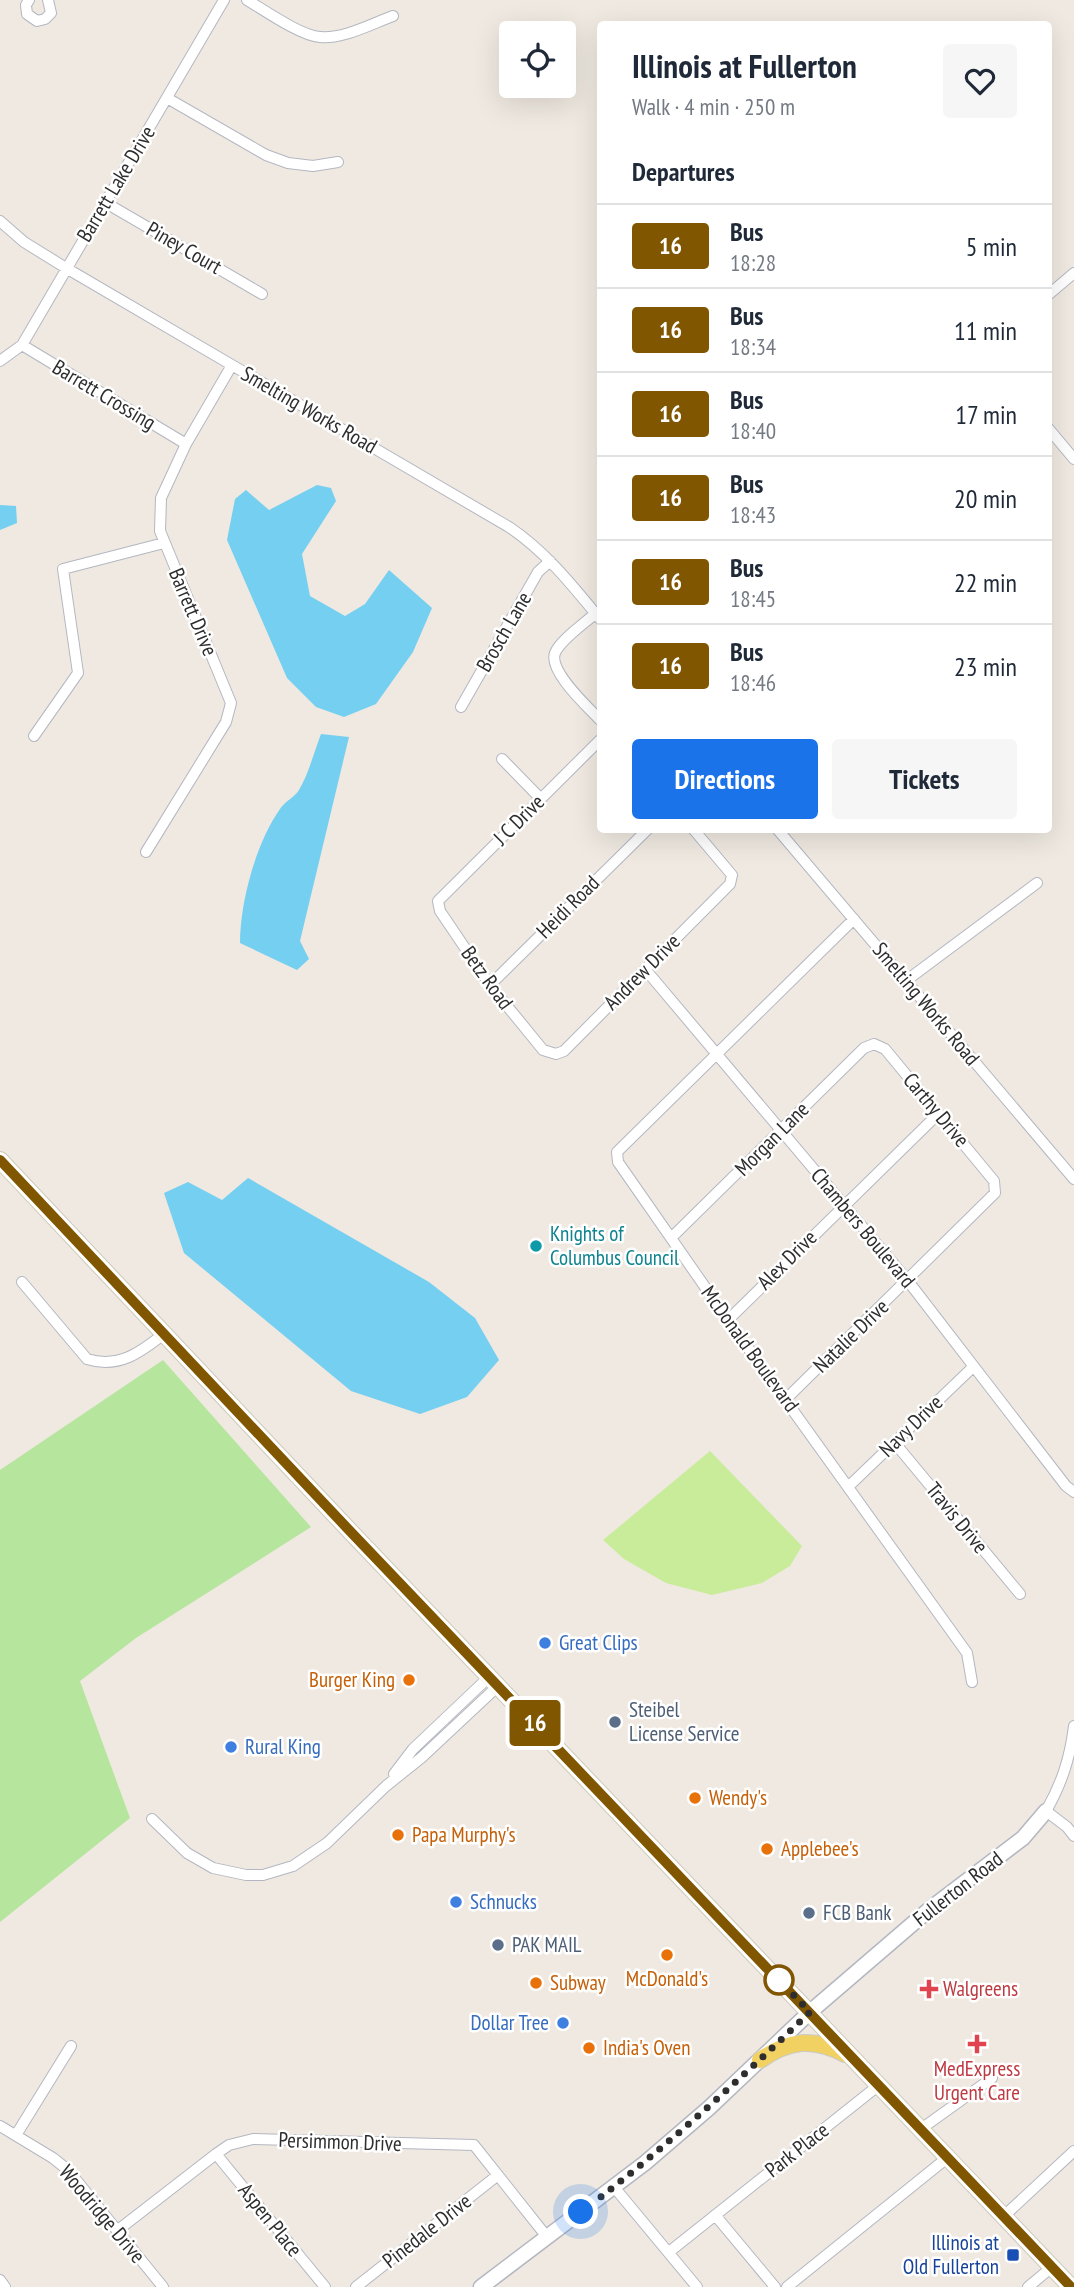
<!DOCTYPE html>
<meta charset="utf-8">
<style>
:root{--surface:#fff;--page:#f6f6f7;--text:#1f2937;--muted:#747a83;--line:#e0e1e3;--accent:#1a73e8}
body{margin:0;font-family:"PT Sans Narrow",sans-serif;background:var(--page);color:var(--text);height:100vh;display:flex;flex-direction:column;font-size:26px;white-space:nowrap}
*{box-sizing:border-box;margin:0}
p{font-size:23px;color:var(--muted)}
.icon{flex:none;width:38px;height:38px;fill:none;stroke:currentColor;stroke-width:2;stroke-linecap:round;stroke-linejoin:round}
.map{position:relative;flex:1;overflow:hidden}
.drawer{position:absolute;left:597px;top:21px;width:455px;height:812px;display:flex;flex-direction:column;background:var(--surface);border-radius:7px;box-shadow:0 7px 28px #0002}
.drawer>*{flex:none}
.badge{padding:0 14px;border-radius:5px;font-size:24px;line-height:46px}
.buttons{position:absolute;left:499px;top:21px;display:grid;gap:14px}
.buttons a{display:grid;place-items:center;width:77px;height:77px;border-radius:7px;background:var(--surface);box-shadow:0 7px 28px #0002;font-size:35px}
.you{position:absolute;width:35px;height:35px;margin:-18px;border:5px solid #fff;border-radius:50%;background:#1a73e8;box-shadow:0 0 0 10px #1a73e833}
.map>.badge{position:absolute;translate:-50% -50%;box-shadow:0 0 0 4px #fff}
h2{padding:0 35px;font-size:26px;line-height:63px}
.round{display:grid;place-items:center;flex:none;width:74px;height:74px;border-radius:7px;background:var(--page)}
.head{display:flex;align-items:center;justify-content:space-between;height:119px;padding:0 35px}
h1{font-size:33px;font-weight:700;line-height:52px}
.cta{display:flex;gap:14px;margin-top:auto;padding:14px 35px}
.cta a{flex:1;height:80px;border-radius:7px;background:var(--accent);color:#fff;font-size:28px;font-weight:700;line-height:80px;text-align:center}
.cta a+a{background:var(--page);color:var(--text)}
ul{padding:0;list-style:none}
li{display:flex;align-items:center;gap:21px;height:84px;padding:0 35px;border-top:2px solid var(--line)}
li div{flex:1}
li b{display:block;font-size:26px}
li em{font-style:normal}
li .badge{min-width:77px;font-weight:700;text-align:center}
.map>svg:first-child{display:block}
.green{fill:#b6e59e}
.pitch{fill:#c9ec9a}
.water{fill:#75cff0}
.lines{fill:none;stroke-linecap:round;stroke-linejoin:round}
.street-casing{stroke:#b4b7c1;stroke-width:12}
.secondary-casing{stroke:#b4b7c1;stroke-width:17}
.primary-casing{stroke:#c9c9c9;stroke-width:18}
.street{stroke:#fff;stroke-width:10}
.secondary{stroke:#fff;stroke-width:14}
.primary{stroke:#f2d163;stroke-width:16}
.line-casing{stroke:#fff;stroke-width:16}
.line{stroke:#815601;stroke-width:10}
.walk{stroke:#2e2e2e;stroke-width:7;stroke-dasharray:0 12.6}
.culture-dot{fill:#0f9aa8;stroke:#fff;stroke-width:2.5}
.shop-dot{fill:#3f7fe0;stroke:#fff;stroke-width:2.5}
.food-dot{fill:#e8710a;stroke:#fff;stroke-width:2.5}
.service-dot{fill:#5c6f8a;stroke:#fff;stroke-width:2.5}
.stop-dot{fill:#fff;stroke:#815601;stroke-width:3.5}
.health-dot{fill:#e0444e;stroke:#fff;stroke-width:2.5}
.transit-dot{fill:#1a4fb4;stroke:#fff;stroke-width:2.5}
.labels{text-anchor:middle;stroke-width:5;stroke-linejoin:round;paint-order:stroke}
.street-label{font-size:21px;fill:#2e2e2e;stroke:#fff}
.culture-label{font-size:21px;fill:#0d838f;stroke:#fff;text-anchor:start}
.shop-label{font-size:21px;fill:#366cbe;stroke:#fff;text-anchor:start}
.food-label{font-size:21px;fill:#c56008;stroke:#fff;text-anchor:start}
.service-label{font-size:21px;fill:#4e5e75;stroke:#fff;text-anchor:start}
.health-label{font-size:21px;fill:#be3a42;stroke:#fff;text-anchor:start}
.transit-label{font-size:21px;fill:#164399;stroke:#fff;text-anchor:end}
</style>
<div class="map">
<svg width="1074" height="2287" viewBox="0 0 1074 2287">
<rect width="100%" height="100%" fill="#efe9e1"/>
<path class="green" d="M163,1360l148,167 -175,111 -56,43 50,137 -130,104v-452z"/>
<path class="pitch" d="M710,1451l92,95 -12,20 -28,17 -50,12 -46,-12 -42,-24 -21,-19z"/>
<path class="water" d="M317,485l14,3 5,13 -34,53 8,42 35,20 20,-12 24,-34 43,38 -19,44 -37,52 -32,13 -28,-10 -29,-29 -60,-138 8,-41 11,-9 23,20z
M0,505l16,1 1,17 -17,7z
M321,734l28,3 -49,204 9,18 -12,11 -57,-27c0,-41 16,-100 40,-134 5,-8 15,-12 19,-19 10,-17 15,-38 22,-56z
M248,1178l181,104 46,36 24,42 -32,37 -47,17 -69,-23 -167,-138 -20,-60 24,-11 34,18z"/>
<g class="lines">
<defs>
<path id="street" d="M29,0l-3,5 1,9 10,7 8,-2 6,-6 -3,-13
M247,0c17,10 54,36 73,37 24,2 51,-13 73,-21
M167,98l99,57 22,8 25,3 25,-4
M106,203l156,91
M0,221l24,21 42,26 443,259c37,25 63,58 91,92
M1048,295l26,-22
M22,345l164,99
M0,361l22,-16 202,-345
M1048,428l26,31
M596,613c-11,10 -36,27 -41,40 -7,18 33,54 45,67
M461,707l77,-135 12,-11
M34,736l44,-63 -15,-104 101,-26
M600,740l-162,161 2,10 50,74 53,65 13,4 8,-3 166,-167 2,-9 -38,-45
M502,759l39,40
M778,830l296,349
M146,852l80,-130 5,-19 -71,-172 1,-33 25,-54 46,-79
M854,919l-237,233 1,10 110,158 239,333 5,29
M645,969l263,312 158,205 8,6
M907,980l130,-97
M490,985l157,-155
M671,1238l193,-190 10,-4 11,5 109,132 1,12 -209,206
M22,1282l65,77c32,10 54,-7 78,-26
M728,1320l210,-206
M894,1442l126,152
M849,1486l124,-119
M1074,1726c-4,32 -12,57 -28,85l21,16 7,9
M394,1774l19,-25 77,-73
M152,1819l35,34 26,15 33,7h17l30,-9 34,-23 59,-57 35,-28 78,-73
M0,2126l53,32 15,12 95,117
M921,2129l71,-51
M16,2135l55,-89
M216,2154l109,133
M614,2187l83,100
M715,2215l60,72
M1004,2216l70,-65
M118,2230l98,-76 13,-9 24,-6 221,6 73,92
M669,2252l210,-167
M0,2280l5,7
M356,2287l142,-112
M787,2287l160,-129
M1028,2287l24,-20"/>
<path id="secondary" d="M481,2287l164,-124 64,-55 101,-96 121,-104 92,-70 23,-27"/>
<path id="primary" d="M0,1160l348,369 723,758
M760,2060c29,-20 53,-23 85,-6"/>
</defs>
<use href="#street" class="street-casing"/>
<use href="#secondary" class="secondary-casing"/>
<use href="#primary" class="primary-casing"/>
<use href="#street" class="street"/>
<use href="#secondary" class="secondary"/>
<use href="#primary" class="primary"/>
</g>
<g class="lines">
<defs>
<path id="line" d="M0,1160l348,369 723,758"/>
</defs>
<use href="#line" class="line-casing"/>
<use href="#line" class="line"/>
<path class="walk" d="M581,2212c81,-61 155,-129 229,-200l-33,-34 2,2"/>
</g>
<circle class="culture-dot" cx="536" cy="1246" r="7"/>
<g class="shop-dot">
<circle cx="545" cy="1643" r="7"/>
<circle cx="231" cy="1747" r="7"/>
<circle cx="456" cy="1902" r="7"/>
<circle cx="563" cy="2023" r="7"/>
</g>
<g class="food-dot">
<circle cx="409" cy="1680" r="7"/>
<circle cx="695" cy="1798" r="7"/>
<circle cx="398" cy="1835" r="7"/>
<circle cx="767" cy="1849" r="7"/>
<circle cx="667" cy="1955" r="7"/>
<circle cx="536" cy="1983" r="7"/>
<circle cx="589" cy="2048" r="7"/>
</g>
<g class="service-dot">
<circle cx="615" cy="1722" r="7"/>
<circle cx="809" cy="1913" r="7"/>
<circle cx="498" cy="1945" r="7"/>
</g>
<circle class="stop-dot" cx="779" cy="1980" r="14"/>
<g class="health-dot">
<path d="M925.5 1978.5h7v7h7v7h-7v7h-7v-7h-7v-7h7z"/>
<path d="M973.5 2033.5h7v7h7v7h-7v7h-7v-7h-7v-7h7z"/>
</g>
<rect class="transit-dot" x="1006" y="2248" width="14" height="14" rx="3.5"/>
<g class="labels">
<g class="street-label">
<text transform="translate(116 184) rotate(-59)" y="7">Barrett Lake Drive</text>
<text transform="translate(184 248) rotate(30)" y="7">Piney Court</text>
<text transform="translate(104 395) rotate(31)" y="7">Barrett Crossing</text>
<text transform="translate(309 410) rotate(30)" y="7">Smelting Works Road</text>
<text transform="translate(193 612) rotate(67)" y="7">Barrett Drive</text>
<text transform="translate(504 632) rotate(-60)" y="7">Brosch Lane</text>
<text transform="translate(519 820) rotate(-45)" y="7">J C Drive</text>
<text transform="translate(568 907) rotate(-45)" y="7">Heidi Road</text>
<text transform="translate(642 972) rotate(-45)" y="7">Andrew Drive</text>
<text transform="translate(487 978) rotate(54)" y="7">Betz Road</text>
<text transform="translate(926 1004) rotate(50)" y="7">Smelting Works Road</text>
<text transform="translate(936 1110) rotate(50)" y="7">Carthy Drive</text>
<text transform="translate(772 1139) rotate(-45)" y="7">Morgan Lane</text>
<text transform="translate(863 1228) rotate(50)" y="7">Chambers Boulevard</text>
<text transform="translate(787 1260) rotate(-45)" y="7">Alex Drive</text>
<text transform="translate(851 1336) rotate(-44)" y="7">Natalie Drive</text>
<text transform="translate(750 1349) rotate(54)" y="7">McDonald Boulevard</text>
<text transform="translate(911 1426) rotate(-44)" y="7">Navy Drive</text>
<text transform="translate(957 1518) rotate(51)" y="7">Travis Drive</text>
<text transform="translate(958 1889) rotate(-38)" y="7">Fullerton Road</text>
<text transform="translate(340 2142) rotate(2)" y="7">Persimmon Drive</text>
<text transform="translate(797 2150) rotate(-38)" y="7">Park Place</text>
<text transform="translate(102 2214) rotate(50)" y="7">Woodridge Drive</text>
<text transform="translate(270 2220) rotate(51)" y="7">Aspen Place</text>
<text transform="translate(427 2231) rotate(-38)" y="7">Pinedale Drive</text>
</g>
<g class="culture-label">
<text x="550" y="1241">Knights of<tspan x="550" dy="24">Columbus Council</tspan></text>
</g>
<g class="shop-label">
<text x="559" y="1650">Great Clips</text>
<text x="245" y="1754">Rural King</text>
<text x="470" y="1909">Schnucks</text>
<text x="549" y="2030" text-anchor="end">Dollar Tree</text>
</g>
<g class="food-label">
<text x="395" y="1687" text-anchor="end">Burger King</text>
<text x="709" y="1805">Wendy's</text>
<text x="412" y="1842">Papa Murphy's</text>
<text x="781" y="1856">Applebee's</text>
<text x="667" y="1986" text-anchor="middle">McDonald's</text>
<text x="550" y="1990">Subway</text>
<text x="603" y="2055">India's Oven</text>
</g>
<g class="service-label">
<text x="629" y="1717">Steibel<tspan x="629" dy="24">License Service</tspan></text>
<text x="823" y="1920">FCB Bank</text>
<text x="512" y="1952">PAK MAIL</text>
</g>
<g class="health-label">
<text x="943" y="1996">Walgreens</text>
<text x="977" y="2076" text-anchor="middle">MedExpress<tspan x="977" dy="24">Urgent Care</tspan></text>
</g>
<g class="transit-label">
<text x="999" y="2250">Illinois at<tspan x="999" dy="24">Old Fullerton</tspan></text>
</g>
</g>
</svg>
<div class="buttons">
<a><svg class="icon" aria-label="locate" viewBox="0 0 24 24"><circle cx="12" cy="12" r="6"/><path d="M12 2v4M12 18v4M2 12h4M18 12h4"/></svg></a>
</div>
<div class="you" style="left:581px;top:2212px"></div>
<b class="badge" style="left:535px;top:1723px;background:#815601;color:#fff">16</b>
<section class="drawer">
<div class="head"><div><h1>Illinois at Fullerton</h1><p>Walk · 4 min · 250 m</p></div><a class="round"><svg class="icon" aria-label="heart" viewBox="0 0 24 24"><path d="M12 20l-8-8c-3-5 5-10 8-4 3-6 11-1 8 4z"/></svg></a></div>
<h2>Departures</h2>
<ul>
<li><span class="badge" style="background:#815601;color:#fff">16</span><div><b>Bus</b><p>18:28</p></div><em>5 min</em></li>
<li><span class="badge" style="background:#815601;color:#fff">16</span><div><b>Bus</b><p>18:34</p></div><em>11 min</em></li>
<li><span class="badge" style="background:#815601;color:#fff">16</span><div><b>Bus</b><p>18:40</p></div><em>17 min</em></li>
<li><span class="badge" style="background:#815601;color:#fff">16</span><div><b>Bus</b><p>18:43</p></div><em>20 min</em></li>
<li><span class="badge" style="background:#815601;color:#fff">16</span><div><b>Bus</b><p>18:45</p></div><em>22 min</em></li>
<li><span class="badge" style="background:#815601;color:#fff">16</span><div><b>Bus</b><p>18:46</p></div><em>23 min</em></li>
</ul>
<div class="cta"><a>Directions</a><a>Tickets</a></div>
</section>
</div>
